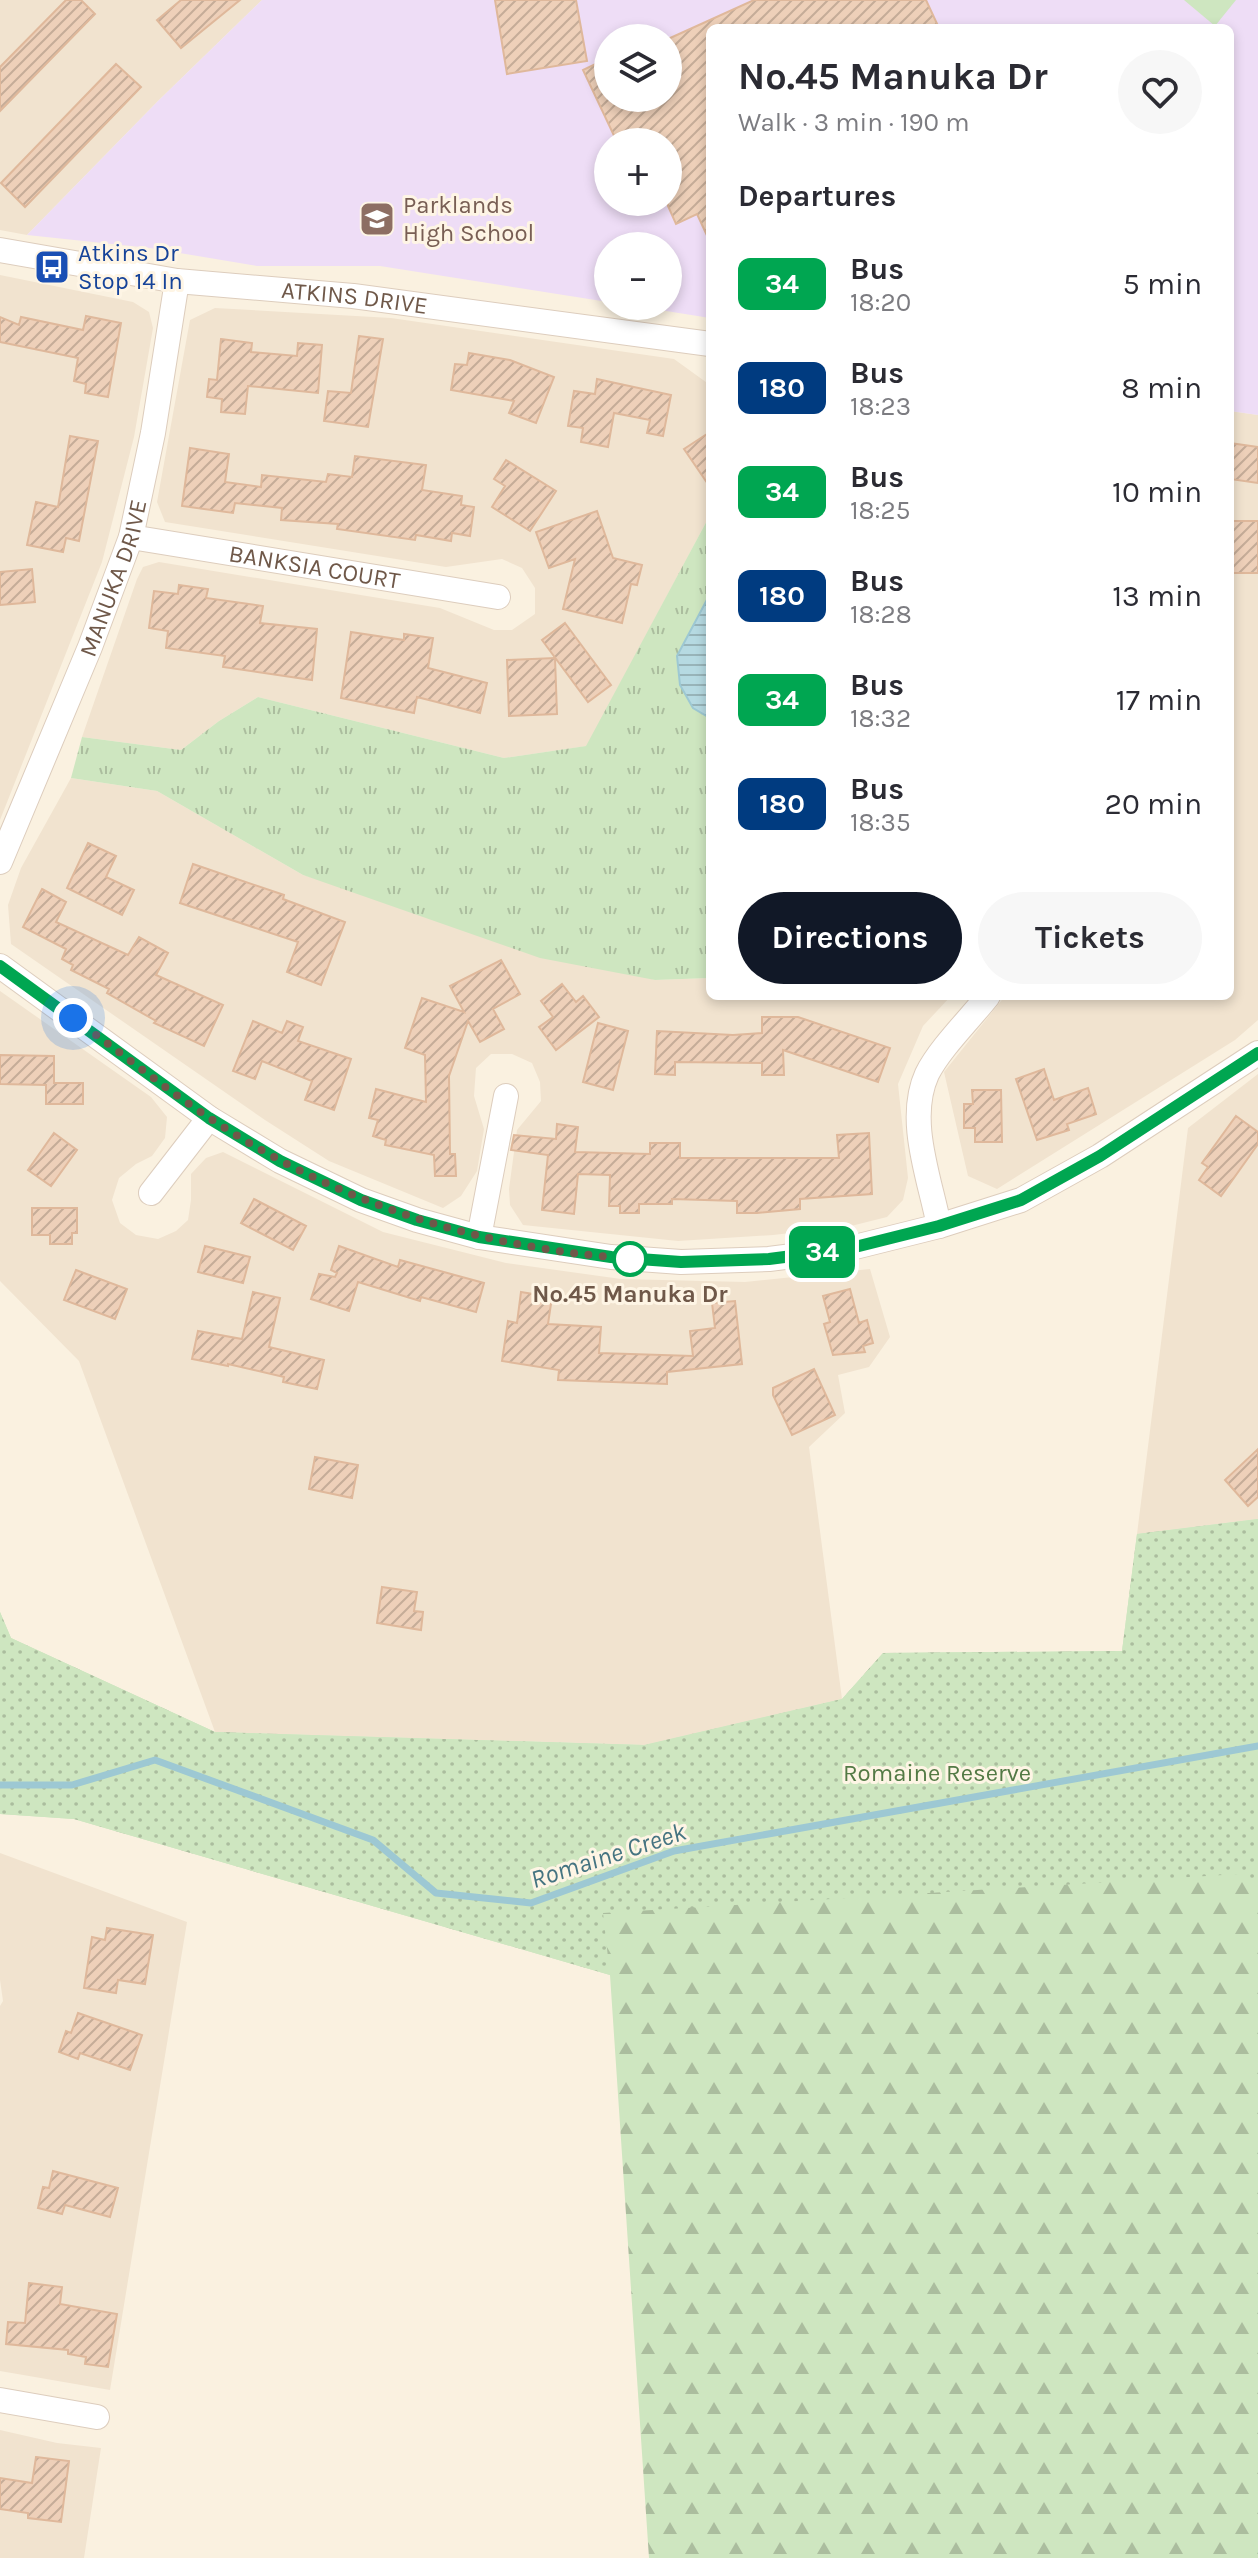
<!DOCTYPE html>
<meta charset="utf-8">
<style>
:root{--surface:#fff;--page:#f7f7f7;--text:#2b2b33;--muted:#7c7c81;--accent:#111827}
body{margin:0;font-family:Karla,sans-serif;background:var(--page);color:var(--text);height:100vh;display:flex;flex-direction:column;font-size:30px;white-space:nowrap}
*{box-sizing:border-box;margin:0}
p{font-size:26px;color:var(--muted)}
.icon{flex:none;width:44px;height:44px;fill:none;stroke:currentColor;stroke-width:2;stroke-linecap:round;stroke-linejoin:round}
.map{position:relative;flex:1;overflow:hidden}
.panel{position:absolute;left:706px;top:24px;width:528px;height:976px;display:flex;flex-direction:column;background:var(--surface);border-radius:12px;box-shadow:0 4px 12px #0003}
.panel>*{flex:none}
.badge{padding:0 16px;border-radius:12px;font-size:28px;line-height:52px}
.fabs{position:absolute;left:594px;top:24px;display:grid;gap:16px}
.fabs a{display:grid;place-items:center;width:88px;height:88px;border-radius:50%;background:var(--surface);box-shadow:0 4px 12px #0003;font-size:40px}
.you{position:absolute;width:40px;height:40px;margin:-20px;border:6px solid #fff;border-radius:50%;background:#1a73e8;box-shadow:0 0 0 12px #1a73e833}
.map>.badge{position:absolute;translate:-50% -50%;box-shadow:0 0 0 4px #fff}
h2{padding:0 32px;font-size:30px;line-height:72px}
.round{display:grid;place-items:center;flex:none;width:84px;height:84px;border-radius:42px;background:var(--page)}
.overview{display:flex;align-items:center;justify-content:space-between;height:136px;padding:0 32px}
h1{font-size:38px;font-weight:700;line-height:60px}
.action{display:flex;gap:16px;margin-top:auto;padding:16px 32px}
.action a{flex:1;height:92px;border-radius:48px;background:var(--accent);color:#fff;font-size:32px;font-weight:700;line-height:92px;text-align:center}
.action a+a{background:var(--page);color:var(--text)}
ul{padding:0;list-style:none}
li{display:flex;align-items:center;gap:24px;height:104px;padding:0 32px}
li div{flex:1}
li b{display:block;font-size:30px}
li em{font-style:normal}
li .badge{min-width:88px;font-weight:700;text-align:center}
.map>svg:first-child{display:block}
.residential{fill:#f1e3cf}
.education{fill:#eeddf6;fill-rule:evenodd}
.grass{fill:url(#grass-tufts)}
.forest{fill:url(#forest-firs)}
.park{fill:url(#park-dots)}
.pitch{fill:#cee6c0}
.water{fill:url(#water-rules);stroke:#9dc8d3;stroke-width:2}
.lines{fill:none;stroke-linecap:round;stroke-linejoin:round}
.stream{stroke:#9dc8d3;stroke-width:7}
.building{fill:url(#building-hatch);stroke:#dfb89b;stroke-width:2}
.minor-casing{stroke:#ddcdbd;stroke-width:26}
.minor{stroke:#fff;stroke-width:24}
.line-casing{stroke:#fff;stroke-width:18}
.line{stroke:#00a651;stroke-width:12}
.walk{stroke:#6f5849;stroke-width:8;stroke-dasharray:0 14.4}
.stop-dot{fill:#fff;stroke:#00a651;stroke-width:4}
.labels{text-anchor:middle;stroke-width:6;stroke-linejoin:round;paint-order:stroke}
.education-label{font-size:24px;fill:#785e54;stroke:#fef5e5;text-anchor:start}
.transit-label{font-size:24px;fill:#164399;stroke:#fef5e5;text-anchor:start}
.street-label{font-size:24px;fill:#6f5849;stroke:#fef5e5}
.stop-label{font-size:24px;font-weight:bold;fill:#6f5849;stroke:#fef5e5}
.park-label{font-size:24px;fill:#537a45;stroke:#fef5e5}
.water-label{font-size:26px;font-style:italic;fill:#457481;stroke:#fef5e5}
</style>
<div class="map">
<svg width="1258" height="2558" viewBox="0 0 1258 2558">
<defs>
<pattern id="grass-tufts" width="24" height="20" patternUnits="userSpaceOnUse" patternTransform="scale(2)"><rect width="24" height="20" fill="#cee6c0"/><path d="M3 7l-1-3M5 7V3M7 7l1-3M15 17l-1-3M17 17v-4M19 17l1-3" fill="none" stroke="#abbd9e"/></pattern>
<pattern id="forest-firs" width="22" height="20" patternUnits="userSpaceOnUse" patternTransform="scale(2)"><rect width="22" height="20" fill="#cee6c0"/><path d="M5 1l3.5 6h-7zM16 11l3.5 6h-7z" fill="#abbd9e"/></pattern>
<pattern id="park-dots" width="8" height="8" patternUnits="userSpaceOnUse" patternTransform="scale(2)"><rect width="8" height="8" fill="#cee6c0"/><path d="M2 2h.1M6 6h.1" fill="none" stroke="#abbd9e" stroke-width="1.8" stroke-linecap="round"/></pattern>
<pattern id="water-rules" width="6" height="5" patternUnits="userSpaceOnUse" patternTransform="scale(2)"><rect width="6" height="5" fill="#b6dae2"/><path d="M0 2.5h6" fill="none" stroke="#98b4b9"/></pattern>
<pattern id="building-hatch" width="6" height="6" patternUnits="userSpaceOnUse" patternTransform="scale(2)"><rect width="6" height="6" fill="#eed0b9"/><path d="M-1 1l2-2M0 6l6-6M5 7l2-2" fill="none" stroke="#c5ac98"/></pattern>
</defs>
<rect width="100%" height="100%" fill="#faf1e0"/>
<path class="residential" d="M0,0h262l-104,101 -131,134 -27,-5z
M0,275l133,27 16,10 4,16 -19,109 -32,125 -102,258z
M215,308l176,10 283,41 36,26v130l-123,231 -83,12 -246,-61 -39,24 -38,29 -99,-13 55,-158 6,-12 16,-5 281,46 54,22h18l23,-16v-26l-13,-20 -20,-9 -56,8 -281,-45 -8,-20 33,-182z
M1230,411l28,4v605l-23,20 -238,149 -29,-13 -24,-104 61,-76h225z
M71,778l86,13 146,84 352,105 55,-2v18h241l-28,30 -25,58 10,94 -5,22 -16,17 -36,9 -78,9 -95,6 -155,-16 -13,-20 -1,-16 8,-59 24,-29 -1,-19 -8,-19 -20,-9h-21l-15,14 -2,28 10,33 -7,42 -16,25 -18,12 -114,-47 -64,-41 -254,-176 -3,-39 13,-37z
M0,991l151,106 16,20 -2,21 -13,18 -16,8 -17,14 -7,22 8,23 16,12 22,4 18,-8 12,-11 3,-20v-26l15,-16 17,-6 160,80 123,31 115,16 124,3 125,-13 20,68 -21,30 -31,8 7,38 -36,34 33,252 -197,46 -430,-13 -136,-371 -79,-80z
M1258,1074v445l-121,15 51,-406z
M0,1853l187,69 -77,468 -110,-19v-365l3,-5 -3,-21z
M0,2430l57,13 44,5 -17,110h-84z"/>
<path class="education" d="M262,0h996v415l-28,-4v-383h-520v290l-75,-12h33v-60h-60v56l-228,-36h-123l-107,-18 -123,-13 131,-134zM608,38h60v60h-60zM608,142h60v60h-60z"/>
<path class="grass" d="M710,515v79l-33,62 3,29 13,23 17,10v260l-55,2 -115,-22 -237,-83 -146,-84 -86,-13 11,-41 99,13 38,-29 39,-24 246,61 82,-12z"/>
<path class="forest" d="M1258,1519v1039h-609l-39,-583 -536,-156 -74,-5v-202l11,26 204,94 430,13 197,-46 41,-46 239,-2 15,-117z"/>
<path class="park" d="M1258,1519v363l-19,-8 -636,39 7,62 -536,-156 -74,-5v-202l11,26 204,94 429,13 198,-46 41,-46 239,-2 15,-117z"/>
<path class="pitch" d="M1184,0h52l-21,26z"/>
<path class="water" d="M710,594v124l-17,-10 -13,-23 -3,-29z"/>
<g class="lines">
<path class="stream" d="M0,1785h72l83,-25 218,80 63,53 95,10 143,-52 584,-105"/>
</g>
<path class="building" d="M66,0h15l14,14 -95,97v-44z
M181,0h59l-59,48 -24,-28z
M495,0h81l11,61 -80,13z
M754,0h172l13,28h-229v214l-13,-28 -21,10 -8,-18v-64h-51l-34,-72 25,-12v40h60v-59z
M116,64l25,23 -116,120 -24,-24z
M86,316l35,7 -13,74 -23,-4 1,-9 -12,-3 4,-23 -78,-16v-25l19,8 2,-8 62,13z
M359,336l24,3 -15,88 -44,-6 4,-30 23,2z
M221,339l31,4 -1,9 46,4 1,-13 24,2 -4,48 -70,-7 -3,28 -24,-2 1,-13 -15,-2 2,-18 8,1z
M469,353l41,7 44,17 -18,46 -27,-10 5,-12 -63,-11 4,-26 12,1z
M597,379l74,16 -8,41 -16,-3 3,-13 -36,-7 -6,34 -27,-5 2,-14 -15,-2 6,-35 21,3z
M710,432v55l-26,-38z
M70,436l28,5 -19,100 -13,-3 -3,14 -36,-7 9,-43 22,5z
M1230,443l28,4v36l-28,-4z
M190,448l39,6 -4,28 36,5 1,-12 64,7 2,-8 24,3 3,-21 71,9 -4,25 40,6 -1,9 13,2 -4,29 -18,-3 -1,8 -35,-6 -1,5 -78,-11 1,-5 -57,-4 1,-12 -47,-5 -2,10 -51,-7z
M506,460l50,31 -26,40 -38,-24 13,-21 -11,-7z
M597,511l16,47 29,7 -5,20 -6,-1 -9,39 -59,-14 12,-50 -26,9 -13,-36z
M1231,521h27v52h-28z
M32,569l3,33 -35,3v-33z
M179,585l29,4 -2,9 57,8 -3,17 57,6 -5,51 -89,-13 2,-11 -59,-8 2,-17 -19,-3 5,-37 24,3z
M565,623l46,62 -23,17 -46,-62z
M351,632l53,8v-6l29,4 -5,30 59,15 -7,30 -63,-16 -3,16 -73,-15z
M555,658l2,56 -48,2 -2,-56z
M88,843l28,13 -10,21 28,13 -12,25 -55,-27z
M193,864l91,31 -1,4 62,23 -24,63 -34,-13 11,-30 -118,-39z
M42,889l24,13 -10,20 72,33 11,-18 29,16 -12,22 67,30 -19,41 -50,-23 2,-2 -49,-28 2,-4 -38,-19 2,-5 -11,-6 4,-10 -43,-22z
M501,960l19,34 -27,15 11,20 -24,13 -12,-21 -19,55 1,78h5l1,22h-21l-1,-21 -49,-10 1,-5 -13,-4 5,-16 -9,-2 7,-29 50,13 -1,-47 -20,-7 17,-50 42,14 -14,-26z
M562,984l14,18 7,-6 16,21 -43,33 -17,-23 14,-10 -12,-16z
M762,1017h36l92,31 -12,34 -95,-32 1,25h-22v-12l-87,-1v13l-20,-1 2,-43 76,4 29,-2z
M253,1021l29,12 5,-12 16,6 -5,14 53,18 -17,51 -29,-10 7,-19 -50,-20 -7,18 -22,-8z
M598,1023l30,8 -15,59 -30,-8z
M0,1055l54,1v27h29v21h-37v-19l-46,-1z
M1044,1069l10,31 34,-12 8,26 -29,10 2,6 -32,10 -21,-61z
M972,1090h29l1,52h-27v-14h-11v-24h9z
M1236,1116l22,16v12l-37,52 -22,-16 9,-13 -6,-4z
M557,1124l21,3 -3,25 75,2v-11h30v15h159l-2,-23 32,-2 3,61 -72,5v10l-43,4h-20v-12l-65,-2v5h-33v9h-19v-7h-11l1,-31 -32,-1 -4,40 -32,-4 6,-55 -37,-5 3,-15 42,4z
M54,1133l23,17 -26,36 -23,-16z
M254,1199l52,27 -13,24 -52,-27z
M32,1208h45v25h-5v11h-22v-9h-18z
M205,1246l45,11 -7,26 -45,-11z
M339,1246l59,21 2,-7 84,23 -8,29 -55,-15 -1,4 -62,-19 -9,29 -38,-12 8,-25 16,3 2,-4 -6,-3z
M76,1270l51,19 -12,30 -51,-19z
M850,1289l9,34 8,-3 6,23 -10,3 2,6 -32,3 -9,-31 6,-2 -7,-26z
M253,1292l27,6 -11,49 55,13 -7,29 -34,-7 1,-5 -56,-13v2l-36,-7 6,-28 44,8z
M521,1292l31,5 -4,27 53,3 -2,26 94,3 -3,-25 25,-3 -3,-25 23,-2 7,63 -75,8v12l-109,-4 1,-10 -57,-9 6,-40 9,2z
M814,1369l21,46 -43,20 -19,-40v-7z
M1258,1449v48l-10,9 -23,-26z
M315,1457l43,8 -6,33 -43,-9z
M382,1587l35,5 -3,19 9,1 -2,18 -44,-7z
M107,1928l46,7 -8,49 -27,-4 -2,13 -32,-5 8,-51 13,3z
M78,2013l64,22 -12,35 -50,-17 -2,6 -19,-7 7,-21 5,2z
M53,2171l65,17 -8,29 -45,-12 -3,9 -24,-6 5,-21 6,1z
M29,2283l33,4 -2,17 57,10 -9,53 -23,-3 1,-7 -18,-3v-4l-62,-6 2,-22 17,1z
M36,2457l33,4 -8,61 -33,-4v-5l-28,-4v-31l32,5z"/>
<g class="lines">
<defs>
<g id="minor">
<path id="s1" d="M0,250l177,31 176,15 357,48"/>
<path id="s2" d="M131,537l367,60"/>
<path id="s3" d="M0,862l90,-215 41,-110 22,-104 24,-152"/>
<path d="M0,966l209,152 71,43 81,39 56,20 62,17 132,20 70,5 88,-3 78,-10 92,-23 82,-26 79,-44 158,-103"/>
<path d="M151,1193l58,-75"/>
<path d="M939,1226c-9,-47 -33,-106 -12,-152 13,-26 43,-55 61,-78"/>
<path d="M479,1237l27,-141"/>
<path d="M0,2400l97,17"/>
</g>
</defs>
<use href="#minor" class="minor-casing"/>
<use href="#minor" class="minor"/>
</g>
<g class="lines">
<defs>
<path id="line" d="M0,966l209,152 71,43 81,39 56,20 62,17 132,20 70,5 88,-3 78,-10 92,-23 82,-26 79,-44 158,-103"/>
</defs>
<use href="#line" class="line-casing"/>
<use href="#line" class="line"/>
<path class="walk" d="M73,1018c46,33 91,70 138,101 128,85 270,130 424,140h-5"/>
</g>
<defs>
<symbol id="school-square" viewBox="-11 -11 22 22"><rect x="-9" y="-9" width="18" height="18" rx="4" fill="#8d6e63" stroke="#fef5e5"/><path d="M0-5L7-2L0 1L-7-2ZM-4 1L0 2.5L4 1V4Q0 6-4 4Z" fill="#fff"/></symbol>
<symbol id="bus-square" viewBox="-11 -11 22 22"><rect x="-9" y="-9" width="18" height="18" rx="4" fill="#1a4fb4" stroke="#fef5e5"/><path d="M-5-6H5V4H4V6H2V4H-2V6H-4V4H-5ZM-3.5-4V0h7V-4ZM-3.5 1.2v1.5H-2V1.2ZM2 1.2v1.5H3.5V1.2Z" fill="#fff"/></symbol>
</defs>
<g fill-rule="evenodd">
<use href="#school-square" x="357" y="199" width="40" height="40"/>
<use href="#bus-square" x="32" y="247" width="40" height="40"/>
</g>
<circle class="stop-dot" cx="630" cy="1259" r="16"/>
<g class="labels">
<g class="education-label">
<text x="403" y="213">Parklands<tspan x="403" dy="28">High School</tspan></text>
</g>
<g class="transit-label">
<text x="78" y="261">Atkins Dr<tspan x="78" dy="28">Stop 14 In</tspan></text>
</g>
<g class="street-label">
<text dy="8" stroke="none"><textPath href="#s1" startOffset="358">ATKINS DRIVE</textPath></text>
<text dy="8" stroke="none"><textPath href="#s2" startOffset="186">BANKSIA COURT</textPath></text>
<text dy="8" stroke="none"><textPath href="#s3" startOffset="306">MANUKA DRIVE</textPath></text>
</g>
<g class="stop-label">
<text x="630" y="1302">No.45 Manuka Dr</text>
</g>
<g class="park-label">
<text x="937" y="1781">Romaine Reserve</text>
</g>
<g class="water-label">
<text transform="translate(608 1855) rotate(-18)" y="9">Romaine Creek</text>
</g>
</g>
</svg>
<div class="fabs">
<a><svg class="icon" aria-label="layers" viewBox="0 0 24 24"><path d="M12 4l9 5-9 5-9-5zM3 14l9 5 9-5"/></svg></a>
<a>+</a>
<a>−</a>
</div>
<div class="you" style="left:73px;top:1018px"></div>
<b class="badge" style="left:822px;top:1252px;background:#00a651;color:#fff">34</b>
<section class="panel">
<div class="overview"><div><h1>No.45 Manuka Dr</h1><p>Walk · 3 min · 190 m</p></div><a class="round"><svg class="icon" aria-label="heart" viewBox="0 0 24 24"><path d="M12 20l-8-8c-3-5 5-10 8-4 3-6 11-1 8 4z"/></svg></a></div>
<h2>Departures</h2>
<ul>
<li><span class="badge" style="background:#00a651;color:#fff">34</span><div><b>Bus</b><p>18:20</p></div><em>5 min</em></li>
<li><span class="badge" style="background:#003b80;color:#fff">180</span><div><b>Bus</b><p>18:23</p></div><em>8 min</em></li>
<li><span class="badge" style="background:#00a651;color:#fff">34</span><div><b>Bus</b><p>18:25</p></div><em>10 min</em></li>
<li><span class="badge" style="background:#003b80;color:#fff">180</span><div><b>Bus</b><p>18:28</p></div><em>13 min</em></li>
<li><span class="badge" style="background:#00a651;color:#fff">34</span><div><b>Bus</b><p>18:32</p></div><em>17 min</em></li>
<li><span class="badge" style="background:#003b80;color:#fff">180</span><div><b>Bus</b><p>18:35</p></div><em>20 min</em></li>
</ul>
<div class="action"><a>Directions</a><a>Tickets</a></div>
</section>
</div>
